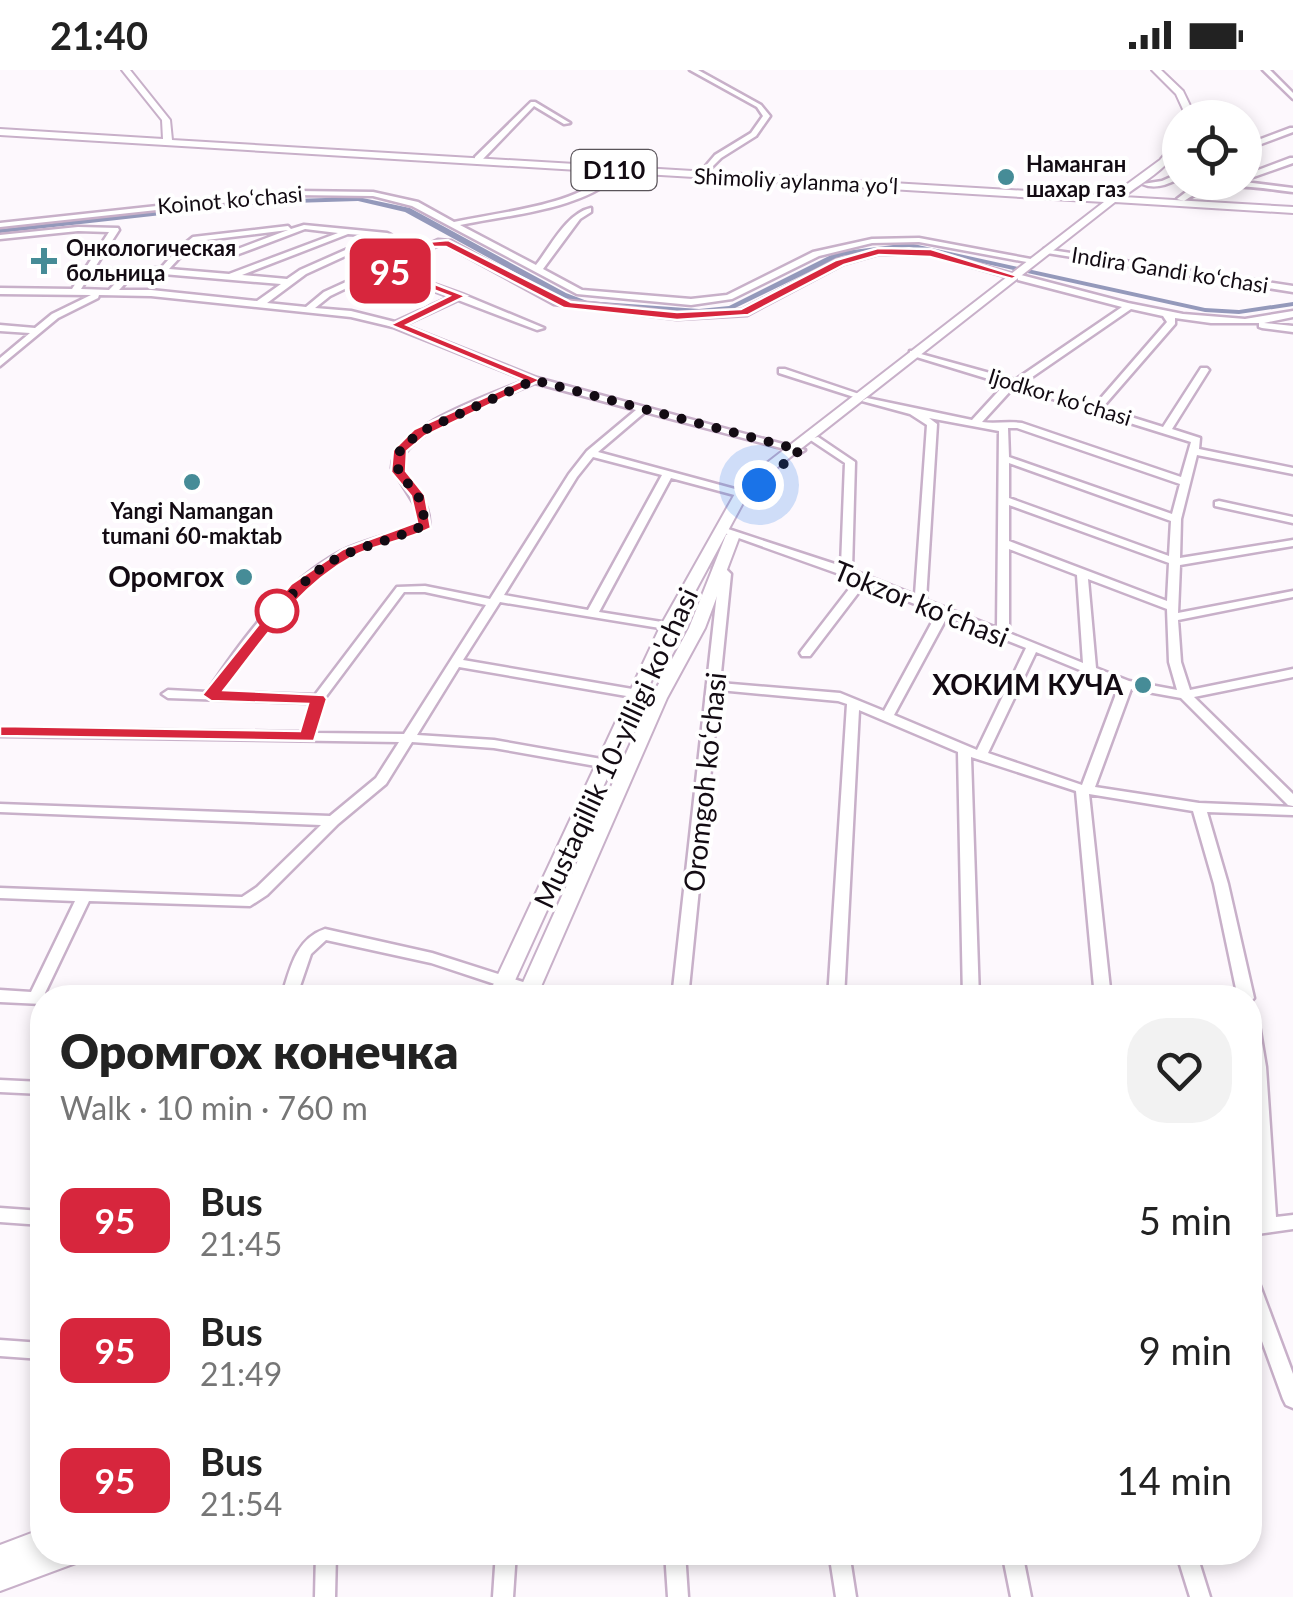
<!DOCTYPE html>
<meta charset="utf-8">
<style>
:root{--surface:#fff;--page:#f2f2f2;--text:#222;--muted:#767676}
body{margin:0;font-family:Lato,sans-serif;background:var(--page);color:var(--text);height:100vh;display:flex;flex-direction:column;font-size:38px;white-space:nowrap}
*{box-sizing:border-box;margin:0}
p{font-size:32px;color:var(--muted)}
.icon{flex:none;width:55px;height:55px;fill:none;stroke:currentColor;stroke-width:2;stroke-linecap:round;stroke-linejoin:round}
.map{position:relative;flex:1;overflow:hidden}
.side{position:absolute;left:30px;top:915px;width:1232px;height:580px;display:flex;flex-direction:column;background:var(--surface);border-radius:40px;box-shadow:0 5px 15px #0003}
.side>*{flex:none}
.badge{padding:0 20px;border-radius:15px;font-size:35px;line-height:65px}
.buttons{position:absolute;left:1162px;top:30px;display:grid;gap:20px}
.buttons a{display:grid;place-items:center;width:100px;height:100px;border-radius:50%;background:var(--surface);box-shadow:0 5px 15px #0003;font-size:50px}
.you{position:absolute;width:50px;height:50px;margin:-25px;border:8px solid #fff;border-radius:50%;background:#1a73e8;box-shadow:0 0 0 15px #1a73e833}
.map>.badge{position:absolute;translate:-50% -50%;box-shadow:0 0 0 5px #fff}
.round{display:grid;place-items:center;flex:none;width:105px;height:105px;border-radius:40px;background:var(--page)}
.summary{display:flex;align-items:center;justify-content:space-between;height:170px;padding:0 30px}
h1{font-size:48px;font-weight:800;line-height:75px}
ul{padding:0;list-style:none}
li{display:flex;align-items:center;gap:30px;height:130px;padding:0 30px}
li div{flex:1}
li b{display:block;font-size:38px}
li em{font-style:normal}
li .badge{min-width:110px;font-weight:700;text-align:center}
.status{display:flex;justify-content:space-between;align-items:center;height:70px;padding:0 50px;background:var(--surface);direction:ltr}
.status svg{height:28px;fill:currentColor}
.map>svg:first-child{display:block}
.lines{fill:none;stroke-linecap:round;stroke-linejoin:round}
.canal{fill:#9499bb;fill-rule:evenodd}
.minor-casing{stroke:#c8b0c9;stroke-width:5}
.major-casing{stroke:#c8b0c9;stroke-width:4}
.minor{fill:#fff;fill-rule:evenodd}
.major{fill:#fff;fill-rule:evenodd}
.line{fill:#d7263d;stroke:#fff;stroke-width:2.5}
.walk{stroke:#130b13;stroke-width:10;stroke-dasharray:0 18}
.poi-dot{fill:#468c97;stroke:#fff;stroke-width:4}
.stop-dot{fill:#fff;stroke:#d7263d;stroke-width:5}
.labels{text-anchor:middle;stroke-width:8;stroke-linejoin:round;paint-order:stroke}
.far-poi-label{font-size:22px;font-weight:bold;fill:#130b13;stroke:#fff;text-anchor:start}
.far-street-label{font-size:22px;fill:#130b13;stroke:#fff}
.shield{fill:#fff;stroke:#5a545a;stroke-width:2.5}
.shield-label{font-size:25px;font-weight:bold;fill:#130b13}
.poi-label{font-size:28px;font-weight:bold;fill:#130b13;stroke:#fff;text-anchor:end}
.street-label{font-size:28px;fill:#130b13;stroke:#fff}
</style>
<div class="status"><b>21:40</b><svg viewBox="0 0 49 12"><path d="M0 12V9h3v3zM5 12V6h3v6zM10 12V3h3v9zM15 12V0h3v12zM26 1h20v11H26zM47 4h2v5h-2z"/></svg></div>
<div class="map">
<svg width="1293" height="1527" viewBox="0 0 1293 1527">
<rect width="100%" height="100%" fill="#fdf8fd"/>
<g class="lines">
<path class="canal" d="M358,127l52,11 156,85 21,8 112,8 30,-3 108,-54 72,-9 296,65 34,2 54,-8v4l-54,8 -34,-2 -296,-65 -67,9 -111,54 -32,3 -113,-8 -26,-8 -155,-85 -47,-11 -98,3 -260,29v-4l260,-29z"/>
<defs>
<path id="minor" d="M690,0h8l63,35 9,11 -14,20 -35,22 -19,19 -4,-2 17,-20 36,-22 12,-17 -6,-9z
M1263,0h7l23,23v6z
M531,32h4l35,21 -6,1 -30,-18 -53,55h-6v-4z
M1290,58h3v4l-48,18v-5z
M1290,88h3v5l-48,17v-5z
M1180,103v5c-11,6 -25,12 -37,6l19,-3z
M609,105l7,2c-37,33 -108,38 -156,48l76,40c15,-19 31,-52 55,-57v4l-11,7 -37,50 39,21 109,9 36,-4 86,-43 59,-13 47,-1 117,22 -4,3 -113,-21 -47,1 -53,13 -87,43 -41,6 -114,-11 -165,-88 -39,-10 -78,-1 -295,32v-4l295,-32 78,1 45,10 36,20c51,-11 113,-15 155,-47z
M1214,112h31l48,6v4c-37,-4 -76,-14 -109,9l-7,-2 13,-10z
M304,155l83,8 4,2 -85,39 -39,29 39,4 18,-15 114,-52 13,1 108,59 118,13 65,-3 95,-50 41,-10 53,1 85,24 -4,3 -81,-23 -53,-1 -35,10 -96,51 -70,4 -123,-15 -108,-59h-7l-50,23 73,26 82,34 -7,2 -79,-30 -54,25 133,53 268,72 -5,3 -155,-41 -47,40 148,40 1,2 -5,3 -71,-19 -72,134 69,11 6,4 -2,3 -172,-28 -37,58 175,30 6,4 -2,3 -4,1 -179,-31 -42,68 77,5 113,20 5,1 2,3 -2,3 -5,1 -113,-20 -82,-6 -26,42 -48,40 -71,71 -17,11 -161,-5 -44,92 4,5h-7v6l-42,-2v-12l31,2 44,-91 -75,-3v-10l242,9 15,-10 64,-62 -321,-13v-8l330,12 46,-38 23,-36 -399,-6v-8l302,4 9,-29 -143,-5 -6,-4 6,-4 39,2c35,-53 76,-109 133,-140 25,-13 54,-17 79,-29l-4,-18 -23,-37c-1,-41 101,-74 134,-88l-133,-53 -42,-10 -200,-21 -52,-1 -1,3 -40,20 -58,48v-8l30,-25 -30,-2v-6l35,3 17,-14 39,-19 -91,-1v-6l72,1 37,-57 -31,-1 -78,8v-4l78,-8 40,1 1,2 -38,59 28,1 20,-21 32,-1 16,-18 16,-13 95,-11 3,3zM305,159l33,4 -109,41 -60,-5 13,-14h54zM288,160l-53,20h-47l10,-9zM348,164l29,2 -77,34 -13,9 -45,-4zM382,201l68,26 -55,25 -44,-11 -36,-3 15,-12zM134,204h29l118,10 -24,17 -106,-11h-32zM535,313l101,27 -49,41 -18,23 -79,125 -65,-13 -28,1 -82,108 -96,-3c33,-51 74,-106 129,-135 26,-14 55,-18 81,-31 2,-23 -16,-38 -27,-58 0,-7 -1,-9 3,-15 20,-29 97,-56 130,-70zM593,387l69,18 -74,135 -84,-15 73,-118zM404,522h21l61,13 -82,129 -89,-1 9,-34z
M1044,179l249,37v6l-246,-39 -4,-2z
M1021,205l107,28 55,11 62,5 48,-8v6l-29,6 29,3v6l-31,-4 -3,-1v-4h-48l-36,-5v6l-73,84 61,19 38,-59h6l2,2 -37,59 28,9 -1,11 94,19v6l-96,-19 -16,64 -1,39 113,-18v6l-113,19 -2,48 115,-22v6l-115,23 3,42 9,28 103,-21v8l-99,20 99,97v12l-5,-1 -107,-107 -50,-9 -36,98 104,16 94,4v8l-86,-3 21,72 26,114 -4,4v-4h-12l-24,-114 -21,-73 -104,-17 22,204h-16l-19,-207 -105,-34 8,241h-16l-5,-246 -99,-42 -15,288h-16l19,-294 -9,-3 -119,-11 -31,308h-16l47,-423 -6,-7 2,-2h8l8,8 -11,109 120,10 44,18 53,-98 -72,-29 -55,72h-8l-2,-3 2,-3 54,-70 -137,-49 5,-3 4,1 113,37 4,-103 -36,-24 9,-2 37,25 -3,108 63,25 12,-170 -17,-11 -48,-13 5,-3 105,22 33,-36 -95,-29v-4l105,29 107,-73 -104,-27v-4zM1131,239l32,7 4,6 -73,84 -72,-22zM1014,317l177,55 -10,35 -159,-54c-15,-2 -27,1 -40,-1zM929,348l70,13 -2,197 -71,-28 11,-176zM1008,358h9l163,56 -8,30 -163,-57zM1009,393l162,58 -2,35 -160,-58zM1009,435l160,58 -2,38 -158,-60zM1009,479l68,26 6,88 -74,-30zM1088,509l79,30 2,53 8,28 -48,-9 -33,-13zM947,547l79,31 -49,102 -83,-35zM1036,582l83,34 -37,99 -94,-32z
M779,299h6l77,26 -8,2 -75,-24z
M1219,431l74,16v6l-78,-17v-4z
M325,859l107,24 129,41 2,4h-26l-106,-35 -105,-23 -15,14 -15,44h-15c9,-28 14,-59 44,-69z
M1250,943l5,2 3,4 8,48 10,150 17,-2v14l-43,6v-14l9,-2 -9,-152z
M0,1010l42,2v12l-42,-2z
M0,1138l42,3v14l-42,-3z
M1250,1205l6,2 3,6 34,91v34l-7,-3 -3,-6 -33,-91z
M0,1270l42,3v16l-42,-3z
M316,1482h20l-1,45h-20z
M496,1482h20l-3,45h-20z
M665,1482h20l3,45h-20z
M829,1482h20l7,45h-20z
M1002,1482h20l9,45h-20z
M1176,1482h20l14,45h-20z"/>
<path id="major" d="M122,0h8l40,50 2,20 939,56 49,-36 20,-24c0,27 -38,46 -57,61l170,10v6l-178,-11 -364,286 -75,139 -169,371h-20l173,-371 81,-144 363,-281 -1104,-67v-6l163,10 -1,-19z
M1152,0h9l22,21 13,27h-9l-11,-24z
M733,461l7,4 -35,93 -38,70 -131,300h-20l135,-300 38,-70 37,-93z
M42,1459v23h43l-4,9 -81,30v-46z"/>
</defs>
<use href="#minor" class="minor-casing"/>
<use href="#major" class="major-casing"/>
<use href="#minor" class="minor"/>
<use href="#major" class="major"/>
</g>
<path class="line" d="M448,170l123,62 106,10 64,-3 95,-49 42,-12 53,1 87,27 -6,3 -82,-22 -51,-2 -35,10 -96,50 -71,5 -113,-12 -118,-61h-14l-41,20 75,29 -59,29 134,55 -116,56 -18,15 -1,20 19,24 6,33c-25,13 -55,16 -79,29 -56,31 -90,85 -128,133l100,5 3,4 -13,42 -314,-5v-10l300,5 8,-27 -97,-3 -9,-6 89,-111 52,-35 74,-27 -6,-26 -20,-24 2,-22 21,-21 109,-49 -133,-55 59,-29 -74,-28 51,-26z"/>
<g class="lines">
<path class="walk" d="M277,541l-4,5c22,-26 46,-52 78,-64 26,-10 51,-15 75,-28l-8,-29 -20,-23 2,-22 20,-18 114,-52 266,70 -41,35"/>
</g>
<g class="poi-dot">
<circle cx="1006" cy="107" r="10"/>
<path d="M39 176h10v10h10v10h-10v10h-10v-10h-10v-10h10z"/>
<circle cx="192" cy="412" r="10"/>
<circle cx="244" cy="507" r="10"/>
<circle cx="1143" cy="615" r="10"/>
</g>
<circle class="stop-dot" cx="277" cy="541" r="20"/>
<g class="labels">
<g class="far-poi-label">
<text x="1026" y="102">Наманган<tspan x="1026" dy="25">шахар газ</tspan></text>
<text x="66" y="186">Онкологическая<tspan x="66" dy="25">больница</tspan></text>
<text x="192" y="449" text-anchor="middle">Yangi Namangan<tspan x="192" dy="25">tumani 60-maktab</tspan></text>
</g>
<g class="far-street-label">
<text transform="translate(796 111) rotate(3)" y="8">Shimoliy aylanma yoʻl</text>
<text transform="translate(230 130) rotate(-5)" y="8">Koinot koʻchasi</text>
<text transform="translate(1170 200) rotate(9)" y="8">Indira Gandi koʻchasi</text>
<text transform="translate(1060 327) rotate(17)" y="8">Ijodkor koʻchasi</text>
</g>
<rect class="shield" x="571.5" y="80" width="85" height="40" rx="8"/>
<g class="shield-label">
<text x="614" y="109">D110</text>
</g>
<g class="poi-label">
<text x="224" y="517">Оромгох</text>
<text x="1123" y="625">ХОКИМ КУЧА</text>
</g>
<g class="street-label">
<text transform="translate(921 534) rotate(22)" y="10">Tokzor koʻchasi</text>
<text transform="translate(616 678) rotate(-65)" y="10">Mustaqillik 10-yilligi ko'chasi</text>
<text transform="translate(705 712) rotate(-84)" y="10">Oromgoh koʻchasi</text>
</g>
</g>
</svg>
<div class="buttons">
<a><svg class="icon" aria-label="locate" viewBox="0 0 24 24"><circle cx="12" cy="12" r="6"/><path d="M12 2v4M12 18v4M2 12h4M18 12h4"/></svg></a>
</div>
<div class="you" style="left:759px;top:415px"></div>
<b class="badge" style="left:390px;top:201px;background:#d7263d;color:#fff">95</b>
<section class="side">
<div class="summary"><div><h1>Оромгох конечка</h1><p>Walk · 10 min · 760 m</p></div><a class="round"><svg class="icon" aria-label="heart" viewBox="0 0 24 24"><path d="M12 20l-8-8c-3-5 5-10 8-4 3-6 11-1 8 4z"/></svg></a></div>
<ul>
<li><span class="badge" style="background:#d7263d;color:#fff">95</span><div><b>Bus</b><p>21:45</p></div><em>5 min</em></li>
<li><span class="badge" style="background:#d7263d;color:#fff">95</span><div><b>Bus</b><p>21:49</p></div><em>9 min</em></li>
<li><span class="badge" style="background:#d7263d;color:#fff">95</span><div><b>Bus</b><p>21:54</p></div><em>14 min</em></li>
</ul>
</section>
</div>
